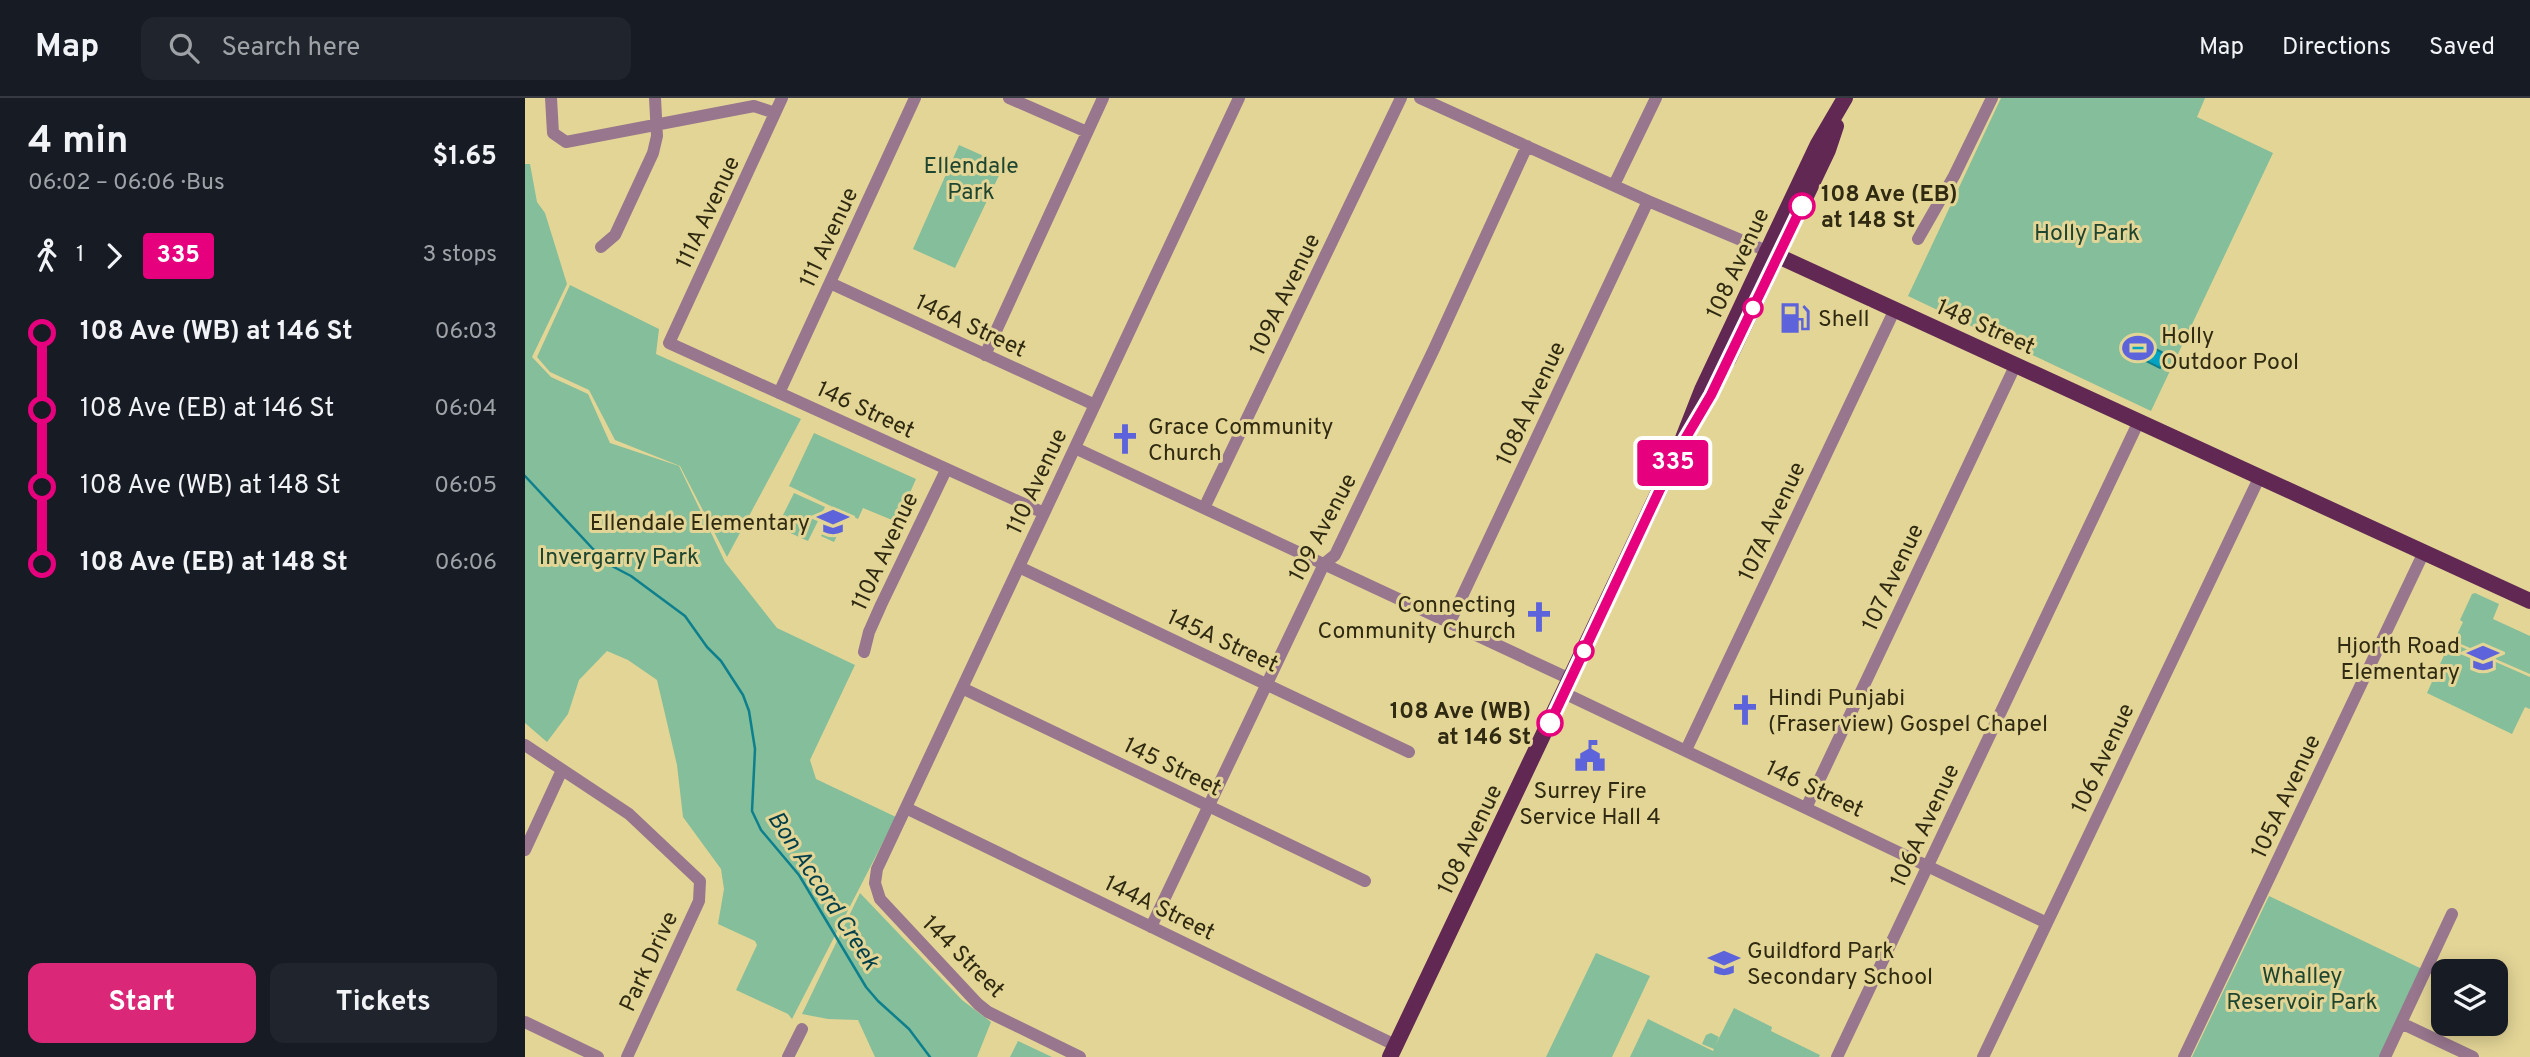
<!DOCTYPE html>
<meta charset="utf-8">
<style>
:root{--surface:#171b24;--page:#20242c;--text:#f1f3f6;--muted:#9ea1a6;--line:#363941;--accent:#db2777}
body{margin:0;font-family:Overpass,sans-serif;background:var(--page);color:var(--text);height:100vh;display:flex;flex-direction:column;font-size:26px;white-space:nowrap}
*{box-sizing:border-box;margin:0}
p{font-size:23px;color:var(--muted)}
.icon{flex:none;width:38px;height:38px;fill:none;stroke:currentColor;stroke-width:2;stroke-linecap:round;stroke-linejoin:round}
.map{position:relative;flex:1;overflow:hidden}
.drawer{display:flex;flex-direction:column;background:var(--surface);width:525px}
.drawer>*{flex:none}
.badge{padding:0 14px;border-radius:5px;font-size:24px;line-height:46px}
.tools{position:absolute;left:1906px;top:861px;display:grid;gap:14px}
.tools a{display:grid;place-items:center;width:77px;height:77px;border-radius:14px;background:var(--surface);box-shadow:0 4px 18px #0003;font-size:35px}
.map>.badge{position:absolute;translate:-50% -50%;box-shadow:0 0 0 4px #fff}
.legs{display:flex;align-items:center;gap:10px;height:77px;padding:0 28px;font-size:23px}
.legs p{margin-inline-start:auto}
.headline{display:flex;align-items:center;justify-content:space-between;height:119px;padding:0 28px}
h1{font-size:38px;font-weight:700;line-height:52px}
.action{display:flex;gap:14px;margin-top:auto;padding:14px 28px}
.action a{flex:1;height:80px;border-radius:14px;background:var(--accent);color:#fff;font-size:28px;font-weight:700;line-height:80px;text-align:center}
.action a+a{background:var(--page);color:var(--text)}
ul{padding:0 28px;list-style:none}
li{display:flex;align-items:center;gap:24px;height:77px;font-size:26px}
li i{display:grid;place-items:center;width:10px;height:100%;margin:0 9px;background:currentColor}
li i::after{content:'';width:18px;height:18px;margin:-9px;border:5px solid;border-radius:50%;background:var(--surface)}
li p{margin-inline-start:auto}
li:first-child i{background:linear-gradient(#0000 50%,currentColor 0)}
li:last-child i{background:linear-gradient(currentColor 50%,#0000 0)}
header{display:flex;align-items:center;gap:42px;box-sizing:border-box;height:98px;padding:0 35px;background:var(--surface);border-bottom:2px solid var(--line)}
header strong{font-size:33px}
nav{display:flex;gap:38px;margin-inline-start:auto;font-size:24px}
.search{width:490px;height:63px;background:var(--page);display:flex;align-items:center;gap:18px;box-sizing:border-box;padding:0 24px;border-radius:14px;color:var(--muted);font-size:26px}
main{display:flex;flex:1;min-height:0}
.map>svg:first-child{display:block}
.green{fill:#84be9a}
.water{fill:#00a3c1;stroke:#0e7f8c;stroke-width:2}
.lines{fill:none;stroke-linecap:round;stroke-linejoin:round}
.stream{stroke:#0e7f8c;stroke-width:2.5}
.minor{stroke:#97768e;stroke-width:12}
.major{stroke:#602853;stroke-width:16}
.line-1-casing{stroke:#fff;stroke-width:16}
.line-1{stroke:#e6007e;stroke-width:10}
.stop-1-dot{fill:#fff;stroke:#e6007e;stroke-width:3.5}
.labels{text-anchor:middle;stroke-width:6;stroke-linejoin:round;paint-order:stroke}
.park-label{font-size:23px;fill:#1e452f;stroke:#e3d596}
.stop-label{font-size:23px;font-weight:bold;fill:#2f2a11;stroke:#e3d596;text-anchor:start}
.street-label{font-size:23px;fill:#2f2a11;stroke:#e3d596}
.poi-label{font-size:23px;fill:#2f2a11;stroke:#e3d596;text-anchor:start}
.water-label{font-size:24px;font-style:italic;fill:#023f4b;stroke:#e3d596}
</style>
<header>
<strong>Map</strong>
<div class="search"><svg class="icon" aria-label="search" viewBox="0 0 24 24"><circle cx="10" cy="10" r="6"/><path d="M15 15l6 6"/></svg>Search here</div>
<nav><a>Map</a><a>Directions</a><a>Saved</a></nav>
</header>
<main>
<section class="drawer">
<div class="headline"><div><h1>4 min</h1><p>06:02 – 06:06 · Bus</p></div><b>$1.65</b></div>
<div class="legs"><svg class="icon" aria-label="walk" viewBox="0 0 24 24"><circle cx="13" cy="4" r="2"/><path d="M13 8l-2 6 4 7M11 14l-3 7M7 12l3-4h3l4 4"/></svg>1<svg class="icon" aria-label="forward" viewBox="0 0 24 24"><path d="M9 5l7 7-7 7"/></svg><b class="badge" style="background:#e6007e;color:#fff">335</b><p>3 stops</p></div>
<ul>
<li><i style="color:#e6007e"></i><b>108 Ave (WB) at 146 St</b><p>06:03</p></li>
<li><i style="color:#e6007e"></i><span>108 Ave (EB) at 146 St</span><p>06:04</p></li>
<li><i style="color:#e6007e"></i><span>108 Ave (WB) at 148 St</span><p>06:05</p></li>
<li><i style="color:#e6007e"></i><b>108 Ave (EB) at 148 St</b><p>06:06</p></li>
</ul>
<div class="action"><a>Start</a><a>Tickets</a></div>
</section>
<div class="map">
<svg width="2005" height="959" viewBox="0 0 2005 959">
<rect width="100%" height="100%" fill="#e3d596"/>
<path class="green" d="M1476,0h204l-8,19 76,36 -122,258 -243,-115z
M434,47l45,20 -49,103 -42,-19z
M0,66h5l7,38 8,11 22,71 -35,73 19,20 37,17 22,49 69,23 46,96 52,66 78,37 -45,95 6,19 80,38 -104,202 -4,-5 -52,-24 21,-45 -2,-4 -37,-17 6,-35 -3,-20 -38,-52 -6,-52 -20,-85 -29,-20 -21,-9 -28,29 -11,34 -21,28 -22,-19z
M45,187l89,44 -3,25 145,65 -74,138 -47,-91 -65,-26 -26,-50 -39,-18 -13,-15z
M289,335l102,46 -19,43 -34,-14 -5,11 -69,-33z
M269,395l31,14 -17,34 -31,-14z
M308,413l13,6 -12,25 -13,-6z
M1950,495l24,11 -6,15 37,17v38l-76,-33 9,-19 -3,-2 12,-26z
M1925,544l80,35v32l-5,-2 -13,27 -85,-41z
M335,795l102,107 29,22 -14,35h-102l-17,-37 -30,-1 -26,-5z
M1744,798l153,73 -43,88h-187z
M1071,855l54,23 -38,81h-66z
M1209,910l38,19 -1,4 49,24 -1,2h-189l18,-38 65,32 1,-2 -12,-5 4,-9 5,-2 8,4 -4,9z
M493,943l34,16h-42z"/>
<path class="water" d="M1606,238l36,19 -7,13 -36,-18z"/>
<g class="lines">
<path class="stream" d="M0,378l68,73 17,16 21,11 54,40 22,31 14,14 22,34 6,16 6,38 -3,62 9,19 38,45 67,112 12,14 31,28 21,28"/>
<path class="minor" d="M26,0l2,35 13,9 188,-36 21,7
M257,0l-113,245 375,170
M484,0l78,34
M895,0l228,103 119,50
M1089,87l42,-87
M1393,141l36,-63 38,-78
M76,149l14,-12 38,-82 4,-17 -2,-38
M305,185l265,122
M460,257l118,-257
M254,295l136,-295
M550,350l495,231
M679,410l197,-410
M494,469l390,185
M925,524l198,-421
M339,554l5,-20 12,-27 65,-135
M437,590l403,193
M1039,595l483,230
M0,647l104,69 71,67 -1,20 -72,156
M1161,652l209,-441
M381,710l489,237
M1281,710l210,-444
M0,752l37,-80
M626,829l173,-363 11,-9 99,-206 93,-203
M0,924l73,35
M1876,925l72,34
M263,959l14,-28
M555,959l-92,-45 -10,-8 -98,-105 -5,-16 2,-14 362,-771
M1312,959l302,-636
M1458,959l277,-581
M1659,959l240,-505
M1860,959l67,-143"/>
<path class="major" d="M1242,153l763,350
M1203,262l100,-210 8,-24
M865,959l288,-606 24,-61 71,-151 45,-95 27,-46"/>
</g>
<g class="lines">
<defs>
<path id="line-1" d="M1025,625l128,-272 33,-56 91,-189"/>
</defs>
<use href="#line-1" class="line-1-casing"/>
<use href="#line-1" class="line-1"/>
</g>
<defs>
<symbol id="fuel-bare" viewBox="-9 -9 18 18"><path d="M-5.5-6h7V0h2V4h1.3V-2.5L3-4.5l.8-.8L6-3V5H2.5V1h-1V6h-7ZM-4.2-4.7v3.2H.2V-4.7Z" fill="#5d63da" stroke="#e3d596" stroke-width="2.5" paint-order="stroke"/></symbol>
<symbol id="stadium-bare" viewBox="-9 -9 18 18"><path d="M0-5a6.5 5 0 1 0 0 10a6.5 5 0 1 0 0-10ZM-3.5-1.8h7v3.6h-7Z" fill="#5d63da" stroke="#e3d596" stroke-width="2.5" paint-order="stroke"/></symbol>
<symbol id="church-bare" viewBox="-9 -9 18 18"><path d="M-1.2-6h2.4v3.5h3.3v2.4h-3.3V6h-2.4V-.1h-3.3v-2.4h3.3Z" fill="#5d63da" stroke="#e3d596" stroke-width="2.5" paint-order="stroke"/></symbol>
<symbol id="school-bare" viewBox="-9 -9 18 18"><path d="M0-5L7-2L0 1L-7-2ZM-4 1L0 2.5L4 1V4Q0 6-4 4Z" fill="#5d63da" stroke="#e3d596" stroke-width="2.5" paint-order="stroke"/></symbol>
<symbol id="civic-bare" viewBox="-9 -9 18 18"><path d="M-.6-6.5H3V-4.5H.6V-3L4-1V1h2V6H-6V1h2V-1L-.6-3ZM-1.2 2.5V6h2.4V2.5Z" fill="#5d63da" stroke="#e3d596" stroke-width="2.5" paint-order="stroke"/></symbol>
</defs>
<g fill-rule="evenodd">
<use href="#fuel-bare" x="1248" y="198" width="44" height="44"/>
<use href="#stadium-bare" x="1591" y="228" width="44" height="44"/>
<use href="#church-bare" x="578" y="319" width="44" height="44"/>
<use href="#school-bare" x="286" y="402" width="44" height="44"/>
<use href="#church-bare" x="992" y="497" width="44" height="44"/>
<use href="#school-bare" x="1936" y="538" width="44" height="44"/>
<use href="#church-bare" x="1198" y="590" width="44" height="44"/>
<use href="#civic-bare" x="1043" y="636" width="44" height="44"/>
<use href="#school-bare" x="1177" y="843" width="44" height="44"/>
</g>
<g class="stop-1-dot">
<circle cx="1277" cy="108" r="12"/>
<circle cx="1228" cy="210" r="9"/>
<circle cx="1059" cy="553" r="9"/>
<circle cx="1025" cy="625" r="12"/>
</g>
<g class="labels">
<g class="park-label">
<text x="446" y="75">Ellendale<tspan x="446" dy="26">Park</tspan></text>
<text x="1562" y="142">Holly Park</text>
<text x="94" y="466">Invergarry Park</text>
<text x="1777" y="885">Whalley<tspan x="1777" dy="26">Reservoir Park</tspan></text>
</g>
<g class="stop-label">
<text x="1296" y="103">108 Ave (EB)<tspan x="1296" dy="26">at 148 St</tspan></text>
<text x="1006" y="620" text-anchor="end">108 Ave (WB)<tspan x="1006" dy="26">at 146 St</tspan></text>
</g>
<g class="street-label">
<text transform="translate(182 114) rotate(-65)" y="8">111A Avenue</text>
<text transform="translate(303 139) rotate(-65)" y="8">111 Avenue</text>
<text transform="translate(1212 165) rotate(-65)" y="8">108 Avenue</text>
<text transform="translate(759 196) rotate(-64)" y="8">109A Avenue</text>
<text transform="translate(446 227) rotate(25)" y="8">146A Street</text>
<text transform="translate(1461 228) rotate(24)" y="8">148 Street</text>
<text transform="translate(1005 305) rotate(-65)" y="8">108A Avenue</text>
<text transform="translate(341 311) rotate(25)" y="8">146 Street</text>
<text transform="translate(511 383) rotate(-65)" y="8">110 Avenue</text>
<text transform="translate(1246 423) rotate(-65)" y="8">107A Avenue</text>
<text transform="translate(797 429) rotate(-62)" y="8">109 Avenue</text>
<text transform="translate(359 453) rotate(-65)" y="8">110A Avenue</text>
<text transform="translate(1367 479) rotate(-65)" y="8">107 Avenue</text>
<text transform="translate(698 542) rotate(25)" y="8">145A Street</text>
<text transform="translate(1577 660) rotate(-65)" y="8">106 Avenue</text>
<text transform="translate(648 668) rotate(26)" y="8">145 Street</text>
<text transform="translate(1290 690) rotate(25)" y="8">146 Street</text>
<text transform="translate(1760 698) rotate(-65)" y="8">105A Avenue</text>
<text transform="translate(1399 727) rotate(-65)" y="8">106A Avenue</text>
<text transform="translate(944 741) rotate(-64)" y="8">108 Avenue</text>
<text transform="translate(635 809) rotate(26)" y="8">144A Street</text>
<text transform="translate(439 858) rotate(45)" y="8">144 Street</text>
<text transform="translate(123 863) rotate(-65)" y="8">Park Drive</text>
</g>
<g class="poi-label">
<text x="1293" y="228">Shell</text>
<text x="1636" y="245">Holly<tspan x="1636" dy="26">Outdoor Pool</tspan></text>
<text x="623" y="336">Grace Community<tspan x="623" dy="26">Church</tspan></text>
<text x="285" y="432" text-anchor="end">Ellendale Elementary</text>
<text x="991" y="514" text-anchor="end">Connecting<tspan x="991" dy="26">Community Church</tspan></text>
<text x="1935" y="555" text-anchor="end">Hjorth Road<tspan x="1935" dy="26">Elementary</tspan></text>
<text x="1243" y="607">Hindi Punjabi<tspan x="1243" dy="26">(Fraserview) Gospel Chapel</tspan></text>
<text x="1065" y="700" text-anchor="middle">Surrey Fire<tspan x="1065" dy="26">Service Hall 4</tspan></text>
<text x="1222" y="860">Guildford Park<tspan x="1222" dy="26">Secondary School</tspan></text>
</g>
<g class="water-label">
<text transform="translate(299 792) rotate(57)" y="8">Bon Accord Creek</text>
</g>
</g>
</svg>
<div class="tools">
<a><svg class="icon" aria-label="layers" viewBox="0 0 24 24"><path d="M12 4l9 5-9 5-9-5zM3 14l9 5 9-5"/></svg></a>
</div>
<b class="badge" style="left:1148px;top:365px;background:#e6007e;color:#fff">335</b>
</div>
</main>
